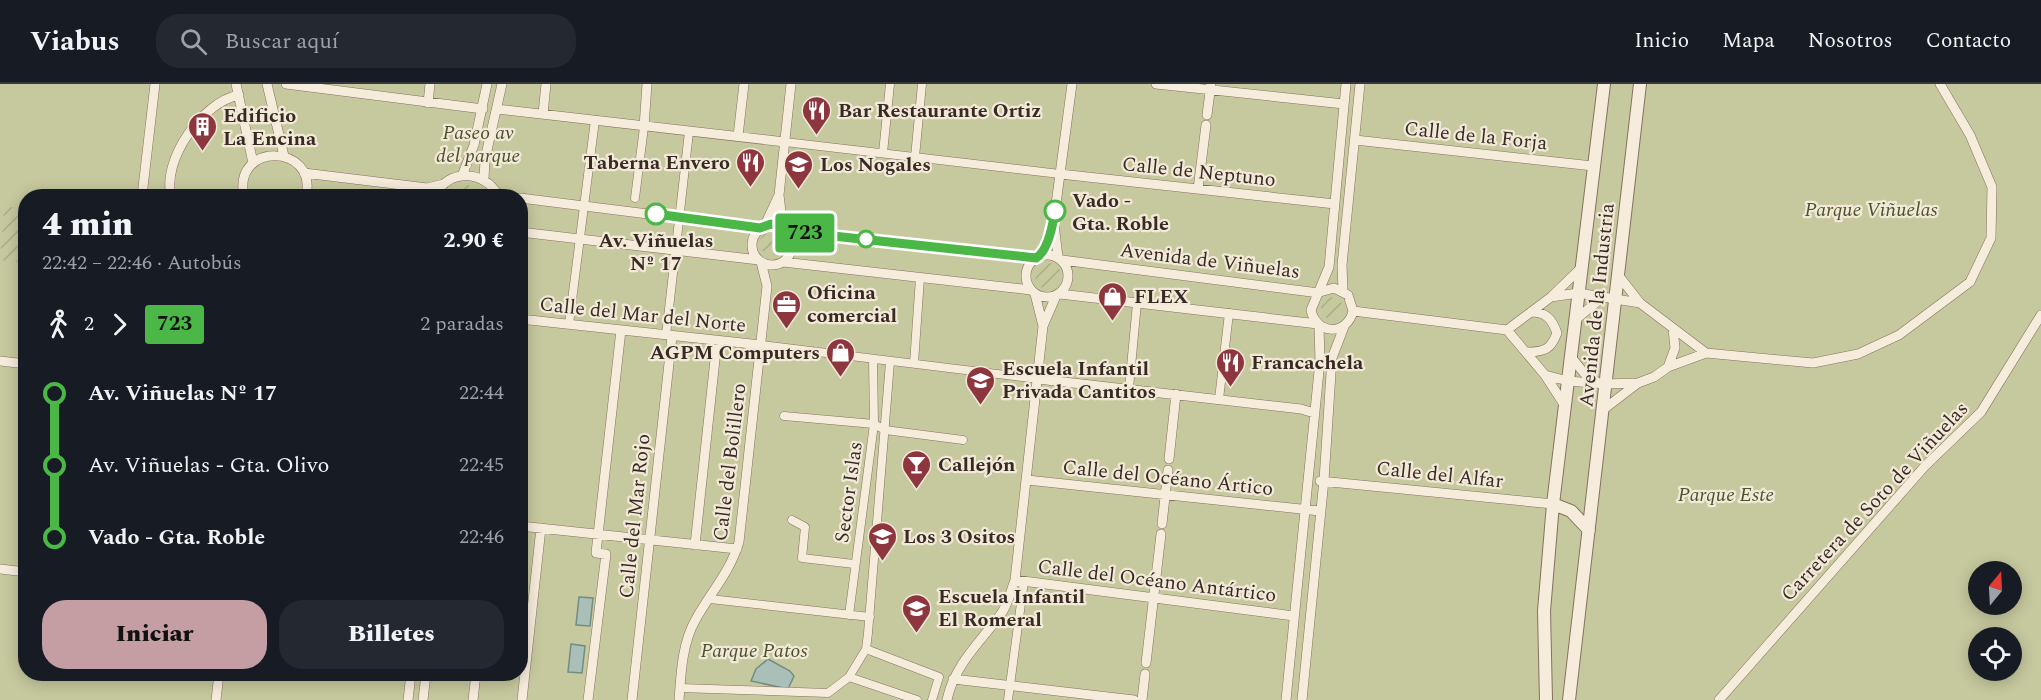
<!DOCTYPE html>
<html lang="es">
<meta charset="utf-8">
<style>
:root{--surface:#171b24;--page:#242831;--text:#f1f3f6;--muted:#9ea1a6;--line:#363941;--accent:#c49ea3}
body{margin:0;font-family:Spectral,serif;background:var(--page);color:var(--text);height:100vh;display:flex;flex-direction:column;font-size:22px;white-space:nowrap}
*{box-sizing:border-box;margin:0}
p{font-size:20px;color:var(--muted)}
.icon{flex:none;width:33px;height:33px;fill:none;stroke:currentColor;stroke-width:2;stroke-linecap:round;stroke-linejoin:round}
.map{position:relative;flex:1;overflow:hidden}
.drawer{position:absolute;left:18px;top:105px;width:510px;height:492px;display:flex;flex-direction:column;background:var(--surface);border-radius:24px;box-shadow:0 3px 15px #0003}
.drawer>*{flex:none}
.badge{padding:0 12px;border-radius:4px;font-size:21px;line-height:39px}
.needle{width:39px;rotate:18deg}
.controls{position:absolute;left:1968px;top:477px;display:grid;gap:12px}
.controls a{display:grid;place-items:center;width:54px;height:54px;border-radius:50%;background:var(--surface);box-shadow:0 3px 15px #0003;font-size:30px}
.map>.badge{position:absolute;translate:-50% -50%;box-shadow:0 0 0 3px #fff}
.legs{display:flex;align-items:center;gap:9px;height:66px;padding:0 24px;font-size:20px}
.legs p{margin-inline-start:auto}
.overview{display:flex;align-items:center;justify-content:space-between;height:102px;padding:0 24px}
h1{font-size:33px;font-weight:800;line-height:45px}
.primary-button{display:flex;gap:12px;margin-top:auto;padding:12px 24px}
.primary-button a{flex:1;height:69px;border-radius:24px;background:var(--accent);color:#111;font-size:24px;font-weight:800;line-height:69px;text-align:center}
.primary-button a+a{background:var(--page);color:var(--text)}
ul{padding:0 24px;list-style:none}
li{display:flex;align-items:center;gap:21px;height:72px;font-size:22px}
li i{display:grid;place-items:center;width:9px;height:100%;margin:0 8px;background:currentColor}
li i::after{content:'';width:15px;height:15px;margin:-8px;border:4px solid;border-radius:50%;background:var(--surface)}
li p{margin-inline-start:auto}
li:first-child i{background:linear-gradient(#0000 50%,currentColor 0)}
li:last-child i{background:linear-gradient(currentColor 50%,#0000 0)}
header{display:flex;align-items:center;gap:36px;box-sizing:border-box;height:84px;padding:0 30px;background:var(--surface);border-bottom:2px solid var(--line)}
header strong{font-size:28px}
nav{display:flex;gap:33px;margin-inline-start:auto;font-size:21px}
.search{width:420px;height:54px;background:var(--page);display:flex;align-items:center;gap:15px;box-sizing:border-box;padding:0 21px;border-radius:24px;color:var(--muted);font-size:22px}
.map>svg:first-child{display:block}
.park{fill:#c6c89e;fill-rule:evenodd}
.garden{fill:url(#garden-furrows)}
.water{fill:#aabfb7;stroke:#718d84;stroke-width:1.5}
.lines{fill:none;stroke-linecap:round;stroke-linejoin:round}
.pedestrian-casing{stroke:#857160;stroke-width:9}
.minor-casing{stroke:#857160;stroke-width:10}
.tertiary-casing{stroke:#857160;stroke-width:14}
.pedestrian{stroke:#f6ecdc;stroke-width:8}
.minor{stroke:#f6ecdc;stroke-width:9}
.tertiary{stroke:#f6ecdc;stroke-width:12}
.line-1-casing{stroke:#fff;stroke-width:14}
.line-1{stroke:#4ab747;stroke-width:9}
.stop-1-dot{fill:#fff;stroke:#4ab747;stroke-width:3}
.labels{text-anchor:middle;stroke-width:4.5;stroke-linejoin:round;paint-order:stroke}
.poi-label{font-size:20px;font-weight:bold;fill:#372a22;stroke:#f3e9d9;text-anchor:start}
.park-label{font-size:20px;font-style:italic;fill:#4b522b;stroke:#f3e9d9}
.street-label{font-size:20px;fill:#372a22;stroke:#f3e9d9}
.stop-label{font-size:20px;font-weight:bold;fill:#372a22;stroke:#f3e9d9;text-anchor:start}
</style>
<header>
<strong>Viabus</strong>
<div class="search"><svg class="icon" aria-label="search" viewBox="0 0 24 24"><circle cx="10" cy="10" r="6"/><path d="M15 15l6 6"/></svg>Buscar aquí</div>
<nav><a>Inicio</a><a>Mapa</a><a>Nosotros</a><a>Contacto</a></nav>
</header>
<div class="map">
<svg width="2041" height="616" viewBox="0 0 2041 616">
<defs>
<pattern id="garden-furrows" width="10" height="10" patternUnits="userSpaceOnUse" patternTransform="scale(1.5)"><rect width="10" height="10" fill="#c6c89e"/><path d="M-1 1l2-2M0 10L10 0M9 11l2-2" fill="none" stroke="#abac88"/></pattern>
</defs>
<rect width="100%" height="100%" fill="#eadeca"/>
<path class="park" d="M0,0h2041v616h-2041zM26,112h494v478h-494zM1978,488h34v32h-34zM1978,554h34v32h-34z"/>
<path class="garden" d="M467,101l8,2 11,9h-40l7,-7z
M4,122l21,3v54l-25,-3z
M760 159a12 12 0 1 1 24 0a12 12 0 1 1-24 0Z
M1035 192a13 13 0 1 1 26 0a13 13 0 1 1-26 0Z
M1321 224a11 11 0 1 1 22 0a11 11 0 1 1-22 0Z"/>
<path class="water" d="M579,513l14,1 -3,28 -14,-1z
M571,560l14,2 -3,27 -14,-1z
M768,575l22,12 4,5 -6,13 -37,-8 5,-12z"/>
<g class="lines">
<defs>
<path id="pedestrian" d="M785,58l275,32
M883,69l7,-69
M915,73l7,-73
M635,114l9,-71
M569,240l26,-204
M666,251l23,-203
M761,261l277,34
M914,279l6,-85
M1129,304l8,-85
M1219,315l10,-86
M784,332l90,8 11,6 78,10
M792,436l13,7 -3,31 52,6
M710,515l160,18
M849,531l25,-191 -1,-65
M866,565l73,28 -7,23
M849,593l68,23
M680,604l148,5 21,-16 17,-28 2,-16 22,-271
M1008,616l16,-119"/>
<path id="minor" d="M236,0l17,79
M267,0l17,72
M286,0l197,25
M1156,0l188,20
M428,19l2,-19
M497,25l288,33
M543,30l3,-30
M1207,31l4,-31
M644,43l3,-43
M738,52l6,-52
M1355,56l238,26
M304,89l123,15 17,-4
M1060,90l275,30
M462,92l12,-31 13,-61
M484,96l1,-21 17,-75
M1198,105l8,-64
M496,109l17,3
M142,112l13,-112
M171,112c-9,-36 31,-94 68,-101
M244,112c-12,-54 74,-53 62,0
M435,112c12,-28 51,-26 63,0
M520,114l240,30
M1054,140l4,33
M752 161a20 20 0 1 1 40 0a20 20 0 1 1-40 0Z
M765,141l14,-30
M783,144l-4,-33 12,-111
M787,147l249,27
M520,148l239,28
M1026 192a21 21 0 1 1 42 0a21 21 0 1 1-42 0Z
M1040,172l14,-37 18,-135
M1062,176l257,33
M783,178l248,28
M1619,192l21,27
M1343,207l-1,-26 18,-181
M1320,208l14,-4 14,7 5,16c-6,25 -37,24 -42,-1l18,-43 17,-183
M1035,210l8,32
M1060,210l258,30
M1552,212l29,-28
M1353,227l154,19
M520,235l241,26
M1575,236l29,-24
M1507,246l38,45 23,6 37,3 33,-1 16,-6 14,-10 38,-14 107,10 45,-9 41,-19 71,-53 21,-44 1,-51 -22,-52 -30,-51
M1507,246l44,-33 27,-4 62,10 66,50
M1527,268c18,0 24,-3 30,-19 -5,-14 -11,-21 -26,-21
M1571,273l13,16 13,9
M0,277l26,3
M1668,283l7,-19 -2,-19
M1545,291l20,31
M1038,295l263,30 13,4
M1604,325l34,-26
M1169,375l7,-65
M1027,396l293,31
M1320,397l233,23
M1162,440l6,-54
M520,442l217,23
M695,461l22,-204
M0,485l26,3
M1015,496l279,36
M1146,579l15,-129
M953,595l181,21
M216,616l3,-26
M408,616l3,-26
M423,616l3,-26
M473,616l3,-26
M522,616l19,-172
M588,616l18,-146 -10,-1 25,-223
M632,616l40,-364
M679,616c2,-27 3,-57 17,-81 15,-27 34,-47 43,-77l28,-256 -6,-24
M947,616c7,-35 34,-59 54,-86 7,-10 10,-23 14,-34l28,-254 13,-30
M1142,616l3,-26
M1286,616l34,-339 -1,-35
M1302,616l22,-220 8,-122 12,-31
M1719,616l206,-234 56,-54 60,-97"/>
<path id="tertiary" d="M1553,420l18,7 18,19
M1546,616l-2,-89 9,-107 51,-420
M1569,616l71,-616"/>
</defs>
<use href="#pedestrian" class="pedestrian-casing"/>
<use href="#minor" class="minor-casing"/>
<use href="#tertiary" class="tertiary-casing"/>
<use href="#pedestrian" class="pedestrian"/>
<use href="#minor" class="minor"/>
<use href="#tertiary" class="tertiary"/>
</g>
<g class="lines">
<defs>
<path id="line-1" d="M656,130l104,14 11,-4 16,7 249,27c12,-7 17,-34 19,-47"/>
</defs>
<use href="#line-1" class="line-1-casing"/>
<use href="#line-1" class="line-1"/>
</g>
<defs>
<symbol id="restaurant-pin" viewBox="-11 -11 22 30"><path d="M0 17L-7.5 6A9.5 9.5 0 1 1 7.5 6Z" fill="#8e363e" stroke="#f3e9d9"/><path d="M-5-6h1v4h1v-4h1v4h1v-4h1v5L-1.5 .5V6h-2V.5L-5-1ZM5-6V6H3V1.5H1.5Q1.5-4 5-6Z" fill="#fff"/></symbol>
<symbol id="building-pin" viewBox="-11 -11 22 30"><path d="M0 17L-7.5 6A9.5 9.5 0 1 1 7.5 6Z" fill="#8e363e" stroke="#f3e9d9"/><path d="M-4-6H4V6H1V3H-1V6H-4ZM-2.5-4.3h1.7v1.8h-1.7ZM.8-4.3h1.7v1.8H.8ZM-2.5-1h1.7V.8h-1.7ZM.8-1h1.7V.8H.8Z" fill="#fff"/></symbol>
<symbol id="school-pin" viewBox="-11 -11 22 30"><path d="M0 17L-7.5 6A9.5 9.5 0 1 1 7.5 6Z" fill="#8e363e" stroke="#f3e9d9"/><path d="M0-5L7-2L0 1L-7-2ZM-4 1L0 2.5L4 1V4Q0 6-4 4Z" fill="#fff"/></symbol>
<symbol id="shop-pin" viewBox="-11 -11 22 30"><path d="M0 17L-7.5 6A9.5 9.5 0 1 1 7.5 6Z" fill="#8e363e" stroke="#f3e9d9"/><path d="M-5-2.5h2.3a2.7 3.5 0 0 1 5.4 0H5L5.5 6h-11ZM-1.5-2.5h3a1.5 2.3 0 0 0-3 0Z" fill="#fff"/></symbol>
<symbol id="office-pin" viewBox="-11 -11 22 30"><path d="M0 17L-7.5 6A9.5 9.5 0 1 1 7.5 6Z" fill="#8e363e" stroke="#f3e9d9"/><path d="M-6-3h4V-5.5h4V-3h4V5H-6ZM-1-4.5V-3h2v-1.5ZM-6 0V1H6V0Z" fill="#fff"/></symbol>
<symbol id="bar-pin" viewBox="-11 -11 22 30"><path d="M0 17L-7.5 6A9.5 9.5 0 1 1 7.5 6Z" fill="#8e363e" stroke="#f3e9d9"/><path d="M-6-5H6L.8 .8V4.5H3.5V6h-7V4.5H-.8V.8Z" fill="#fff"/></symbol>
</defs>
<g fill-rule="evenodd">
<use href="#restaurant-pin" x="800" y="10" width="33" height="45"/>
<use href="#building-pin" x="186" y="26" width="33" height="45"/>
<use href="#restaurant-pin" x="734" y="62" width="33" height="45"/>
<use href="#school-pin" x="782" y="64" width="33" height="45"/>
<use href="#shop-pin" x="1096" y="196" width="33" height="45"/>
<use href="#office-pin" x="770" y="204" width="33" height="45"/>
<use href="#shop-pin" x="824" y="252" width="33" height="45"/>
<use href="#restaurant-pin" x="1214" y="262" width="33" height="45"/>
<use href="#school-pin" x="964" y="280" width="33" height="45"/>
<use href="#bar-pin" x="900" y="364" width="33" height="45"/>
<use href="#school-pin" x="866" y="436" width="33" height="45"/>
<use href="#school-pin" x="900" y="508" width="33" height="45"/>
</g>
<g class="stop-1-dot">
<circle cx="1055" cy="127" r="10"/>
<circle cx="656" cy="130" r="10"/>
<circle cx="866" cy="155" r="8"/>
</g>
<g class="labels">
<g class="poi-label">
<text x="838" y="33">Bar Restaurante Ortiz</text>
<text x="223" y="38">Edificio<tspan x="223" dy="23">La Encina</tspan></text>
<text x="730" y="85" text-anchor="end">Taberna Envero</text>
<text x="820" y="87">Los Nogales</text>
<text x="807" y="215">Oficina<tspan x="807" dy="23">comercial</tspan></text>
<text x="1134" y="219">FLEX</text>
<text x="820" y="275" text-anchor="end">AGPM Computers</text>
<text x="1251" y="285">Francachela</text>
<text x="1002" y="291">Escuela Infantil<tspan x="1002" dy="23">Privada Cantitos</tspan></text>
<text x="938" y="387">Callejón</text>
<text x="903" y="459">Los 3 Ositos</text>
<text x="938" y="519">Escuela Infantil<tspan x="938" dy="23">El Romeral</tspan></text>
</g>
<g class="park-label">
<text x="478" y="55">Paseo av<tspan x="478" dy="23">del parque</tspan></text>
<text x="1871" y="132">Parque Viñuelas</text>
<text x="1726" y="417">Parque Este</text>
<text x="754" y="573">Parque Patos</text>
</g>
<g class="street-label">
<text transform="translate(1476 51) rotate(6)" y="7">Calle de la Forja</text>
<text transform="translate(1199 87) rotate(6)" y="7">Calle de Neptuno</text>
<text transform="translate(1210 176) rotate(7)" y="7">Avenida de Viñuelas</text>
<text transform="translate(1596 221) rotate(-84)" y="7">Avenida de la Industria</text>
<text transform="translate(643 230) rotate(6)" y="7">Calle del Mar del Norte</text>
<text transform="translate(729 378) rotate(-83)" y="7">Calle del Bolillero</text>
<text transform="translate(1440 390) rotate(6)" y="7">Calle del Alfar</text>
<text transform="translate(1168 393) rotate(6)" y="7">Calle del Océano Ártico</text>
<text transform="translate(848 408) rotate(-82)" y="7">Sector Islas</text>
<text transform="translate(1874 417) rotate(-47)" y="7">Carretera de Soto de Viñuelas</text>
<text transform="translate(634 432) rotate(-84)" y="7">Calle del Mar Rojo</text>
<text transform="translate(1157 496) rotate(7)" y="7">Calle del Océano Antártico</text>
</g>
<g class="stop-label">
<text x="1072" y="123">Vado -<tspan x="1072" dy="23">Gta. Roble</tspan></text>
<text x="656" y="163" text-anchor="middle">Av. Viñuelas<tspan x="656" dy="23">Nº 17</tspan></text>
</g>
</g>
</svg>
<div class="controls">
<a><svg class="needle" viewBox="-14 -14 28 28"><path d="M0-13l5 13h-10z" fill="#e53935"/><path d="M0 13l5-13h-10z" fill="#9ea1a6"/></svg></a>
<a><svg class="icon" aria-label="locate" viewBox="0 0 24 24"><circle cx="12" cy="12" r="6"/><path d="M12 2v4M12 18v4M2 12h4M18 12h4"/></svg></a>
</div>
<b class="badge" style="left:805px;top:149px;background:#4ab747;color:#111">723</b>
<section class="drawer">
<div class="overview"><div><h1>4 min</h1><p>22:42 – 22:46 · Autobús</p></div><b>2.90 €</b></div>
<div class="legs"><svg class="icon" aria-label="walk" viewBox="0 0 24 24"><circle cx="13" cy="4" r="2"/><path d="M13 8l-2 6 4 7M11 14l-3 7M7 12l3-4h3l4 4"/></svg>2<svg class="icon" aria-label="forward" viewBox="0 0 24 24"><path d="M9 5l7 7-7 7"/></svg><b class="badge" style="background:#4ab747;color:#111">723</b><p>2 paradas</p></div>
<ul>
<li><i style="color:#4ab747"></i><b>Av. Viñuelas Nº 17</b><p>22:44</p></li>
<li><i style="color:#4ab747"></i><span>Av. Viñuelas - Gta. Olivo</span><p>22:45</p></li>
<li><i style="color:#4ab747"></i><b>Vado - Gta. Roble</b><p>22:46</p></li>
</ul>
<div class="primary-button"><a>Iniciar</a><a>Billetes</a></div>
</section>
</div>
